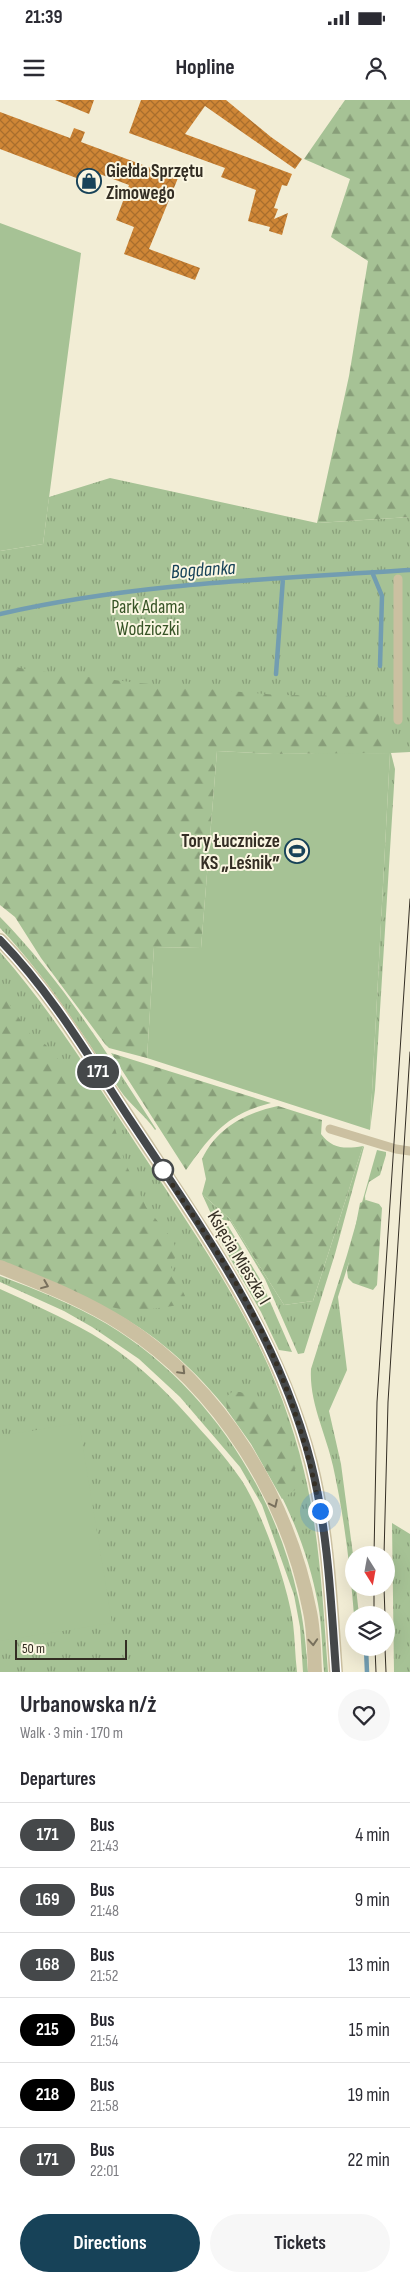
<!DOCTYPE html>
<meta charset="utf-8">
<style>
:root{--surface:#fff;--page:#f7f7f7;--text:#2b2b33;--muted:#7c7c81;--line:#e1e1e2;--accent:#174258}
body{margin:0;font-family:"Sofia Sans Condensed",sans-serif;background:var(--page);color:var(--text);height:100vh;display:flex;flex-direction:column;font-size:19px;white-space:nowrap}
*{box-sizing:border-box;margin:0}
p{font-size:16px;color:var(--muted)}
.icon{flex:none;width:28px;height:28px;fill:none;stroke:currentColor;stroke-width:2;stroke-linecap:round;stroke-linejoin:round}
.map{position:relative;height:1572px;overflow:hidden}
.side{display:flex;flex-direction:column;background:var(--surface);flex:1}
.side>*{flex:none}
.badge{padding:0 10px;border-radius:16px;font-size:18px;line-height:32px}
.needle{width:32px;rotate:169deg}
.controls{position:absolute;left:345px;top:1446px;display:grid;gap:10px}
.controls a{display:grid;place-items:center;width:50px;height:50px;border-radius:50%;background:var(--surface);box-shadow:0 5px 20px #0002;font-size:25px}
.scale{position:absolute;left:15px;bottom:12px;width:112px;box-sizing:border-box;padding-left:5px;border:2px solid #342e24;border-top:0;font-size:14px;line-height:18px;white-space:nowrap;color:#342e24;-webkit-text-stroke:4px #faf6e1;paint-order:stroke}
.you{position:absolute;width:25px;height:25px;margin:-12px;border:4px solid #fff;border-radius:50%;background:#1a73e8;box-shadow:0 0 0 8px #1a73e833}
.map>.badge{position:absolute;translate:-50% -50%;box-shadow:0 0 0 2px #fff}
h2{padding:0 20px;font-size:19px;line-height:45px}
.round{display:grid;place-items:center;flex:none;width:52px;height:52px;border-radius:26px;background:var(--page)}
.summary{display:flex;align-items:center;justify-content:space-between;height:85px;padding:0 20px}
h1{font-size:24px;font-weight:700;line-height:38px}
.primary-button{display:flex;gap:10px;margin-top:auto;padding:10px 20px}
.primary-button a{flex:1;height:58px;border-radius:30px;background:var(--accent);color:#fff;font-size:20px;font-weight:700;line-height:58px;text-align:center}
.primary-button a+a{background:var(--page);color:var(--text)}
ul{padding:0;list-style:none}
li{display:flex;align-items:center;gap:15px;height:65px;padding:0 20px;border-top:1px solid var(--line)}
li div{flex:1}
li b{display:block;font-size:19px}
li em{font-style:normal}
li .badge{min-width:55px;font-weight:700;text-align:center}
.status{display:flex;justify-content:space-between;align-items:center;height:35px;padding:0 25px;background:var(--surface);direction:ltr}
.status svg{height:14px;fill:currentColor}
header{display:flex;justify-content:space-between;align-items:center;height:65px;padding:0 20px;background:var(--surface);font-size:22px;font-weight:700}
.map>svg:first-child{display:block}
.grass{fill:url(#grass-tufts)}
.forest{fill:url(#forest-firs)}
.garden{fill:#a6c295}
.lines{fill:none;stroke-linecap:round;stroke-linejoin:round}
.stream{stroke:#729db1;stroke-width:4.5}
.building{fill:url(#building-cross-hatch)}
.service{stroke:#cbc0a1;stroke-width:9}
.tertiary{stroke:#cbc0a1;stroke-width:14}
.tram{stroke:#342e24;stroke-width:1}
.oneway{stroke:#78705c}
.line-casing{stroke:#fff;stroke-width:11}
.line{stroke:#45484a;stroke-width:8}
.walk{stroke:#342e24;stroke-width:5;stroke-dasharray:0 9}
.stop-dot{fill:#fff;stroke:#45484a;stroke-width:2.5}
.labels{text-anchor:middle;stroke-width:4;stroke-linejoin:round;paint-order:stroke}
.poi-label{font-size:19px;font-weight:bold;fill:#342e24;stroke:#faf6e1;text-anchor:start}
.park-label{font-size:19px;fill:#375426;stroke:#faf6e1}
.street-label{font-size:19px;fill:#342e24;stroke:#faf6e1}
.water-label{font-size:20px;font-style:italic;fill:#174258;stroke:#faf6e1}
</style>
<div class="status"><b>21:39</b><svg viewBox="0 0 49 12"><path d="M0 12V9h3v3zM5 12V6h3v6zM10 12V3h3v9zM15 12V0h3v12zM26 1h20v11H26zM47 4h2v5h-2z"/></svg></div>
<header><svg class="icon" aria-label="menu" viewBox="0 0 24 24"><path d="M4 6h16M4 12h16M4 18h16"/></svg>Hopline<svg class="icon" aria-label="person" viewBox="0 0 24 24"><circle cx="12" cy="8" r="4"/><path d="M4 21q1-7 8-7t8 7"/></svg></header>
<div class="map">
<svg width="410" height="1572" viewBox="0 0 410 1572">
<defs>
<pattern id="grass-tufts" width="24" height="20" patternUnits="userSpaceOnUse" patternTransform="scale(1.25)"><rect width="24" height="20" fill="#a6c295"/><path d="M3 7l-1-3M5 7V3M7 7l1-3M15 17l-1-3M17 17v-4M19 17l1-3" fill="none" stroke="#889e79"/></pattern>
<pattern id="forest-firs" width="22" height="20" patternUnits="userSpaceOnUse" patternTransform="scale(1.25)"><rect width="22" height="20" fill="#a6c295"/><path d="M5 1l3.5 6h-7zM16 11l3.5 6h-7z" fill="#889e79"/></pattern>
<pattern id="building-cross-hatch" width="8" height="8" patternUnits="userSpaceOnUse" patternTransform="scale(1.25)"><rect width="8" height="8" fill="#cf8636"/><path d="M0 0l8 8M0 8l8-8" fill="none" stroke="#a96e2d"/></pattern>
</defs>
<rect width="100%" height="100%" fill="#f2edd5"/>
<path class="grass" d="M110,378l207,45 93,-6v235l-19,1 4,16 -1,17 -19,304 -5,40 20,-377 -62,2 -328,-27v-177l43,-7 6,-47z
M0,817c62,63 108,138 156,212l-1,1c-10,-15 -25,-25 -35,-40 -38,-56 -73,-113 -120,-162z
M0,852c52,59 93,126 136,192 70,107 138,200 168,327 16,66 19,133 24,201h-4c-2,-22 -2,-46 -6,-68 -19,-105 -90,-217 -178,-276 -43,-29 -93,-47 -140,-67z
M363,1046l1,1 -29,107 -31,99 -6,1 -33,-75 -35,-58 -17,-3 -11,-24 28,25 54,86 29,-4z
M377,1050l9,2v3l-6,20 -11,7 -4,14 1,12 -28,89 9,73 -18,41 12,53 13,98v26h2l3,27h-5c-4,-50 -10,-99 -21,-149 -7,-32 -24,-64 -22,-97l36,-114z
M215,1123l12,1 34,57 31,71 -13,-2 -18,-38 -50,-87z
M0,1176c37,14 73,28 107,48 97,58 167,163 191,273 6,25 8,50 10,75h-5l-3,-45 -6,-32 -32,-90 -22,-38 -60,-70 -41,-38 -47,-32 -28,-16 -64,-29z
M0,1189c31,14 62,28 92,45 37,22 69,51 97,83 18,20 36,39 51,61 21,30 48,108 53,145 2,16 2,33 4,49h-297z
M392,1423l18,11v138h-16z"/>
<path class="forest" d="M345,0h65v417l-93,6 32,-147 19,-115 -37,-24 19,-58 -46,-20z
M0,564l31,6 108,13 138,12 83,1 18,5 2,23 10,29 -117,1 -56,-3 -16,197 -47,-1 -7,111 -38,-10 -4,-4 -64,-86 -26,-41 -15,-12z
M0,899l7,2 24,34 15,10 28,33 26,23 12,17 12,42 22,47 27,33 4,13 -6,14 14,29 -6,9 -47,7 -33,-8 -99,-43z
M111,953l160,50c-45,11 -60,32 -85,67z
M278,1006l44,14 -1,14c11,15 24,15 42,12l-50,155 -29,4 -54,-86 -28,-25 4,-15 -4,-20c15,-31 43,-46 76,-53z
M366,1100l13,4 3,4 -5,77 -4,5 -20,-7 -5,-5 -1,-7 13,-68z
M240,1292c37,9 45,29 52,64 3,12 6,23 3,34l-13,9 -31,-55 -24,-34 -1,-13 6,-5z"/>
<path class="garden" d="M0,123l81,30 -38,291 -43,7z
M217,651l56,3 117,-1 -20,377 -223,-72 7,-111 47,1z
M79,1323l33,200 -112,18v-205z"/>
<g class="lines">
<path class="stream" d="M372,472l10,24 -2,70
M0,514c135,-31 273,-35 410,-44
M276,574l7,-96
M366,1548l1,24"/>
</g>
<path class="building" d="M55,0h39l-5,14z
M141,0h85l45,37 31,22 -7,10 -90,-63 -20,28 107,40 -5,12 -5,-1 -8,23 4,1 -4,10 14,-6 -6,22 -13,-4 1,-4 -22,-6 8,-31 -35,-13 4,-9 -96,-35z
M0,12l70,26 4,-10 11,4 -4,10 97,36 -29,71 51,19 -5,12 -71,-26 10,-27 -18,-7 13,-35 -32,-12 -5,14 -10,-4 -3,-4 -79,-30z"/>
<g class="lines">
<path class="service" d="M398,620v-141
M330,1029l66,20 14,2"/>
<path class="tertiary" d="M0,840c53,54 91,121 133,184 71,108 145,212 178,339 17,68 20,139 25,209
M0,1167c42,17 84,33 123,58 98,63 165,173 187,287 4,19 4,40 5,60"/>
<path class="tram" d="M374,1455l3,-153 33,-503
M384,1455l4,-153 22,-350
M374,1488v27
M384,1488l1,27
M375,1548l1,24
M385,1548l1,24"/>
</g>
<defs><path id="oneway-chevron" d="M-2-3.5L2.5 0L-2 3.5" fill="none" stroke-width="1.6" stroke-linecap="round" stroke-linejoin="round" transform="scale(1.25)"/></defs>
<g class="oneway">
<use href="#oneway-chevron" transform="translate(45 1185) rotate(22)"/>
<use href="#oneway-chevron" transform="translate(182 1271) rotate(45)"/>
<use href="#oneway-chevron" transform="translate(274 1404) rotate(65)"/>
<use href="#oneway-chevron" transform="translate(313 1542) rotate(86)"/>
</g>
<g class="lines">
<defs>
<path id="line" d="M0,840c52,53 90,119 131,181 72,109 147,213 180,342 17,68 20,139 25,209"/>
</defs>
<use href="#line" class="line-casing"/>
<use href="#line" class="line"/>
<path class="walk" d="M163,1070c26,41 55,80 78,122 39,68 65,142 79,219"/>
</g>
<defs>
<symbol id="shop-ring" viewBox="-11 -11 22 22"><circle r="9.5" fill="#faf6e1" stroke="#174258" stroke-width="1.5"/><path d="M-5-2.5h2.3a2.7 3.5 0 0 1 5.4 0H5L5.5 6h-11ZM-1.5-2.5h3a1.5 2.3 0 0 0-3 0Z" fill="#174258"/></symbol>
<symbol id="stadium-ring" viewBox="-11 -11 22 22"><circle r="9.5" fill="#faf6e1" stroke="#174258" stroke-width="1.5"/><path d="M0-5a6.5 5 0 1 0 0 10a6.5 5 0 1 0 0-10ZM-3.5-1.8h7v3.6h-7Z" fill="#174258"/></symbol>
</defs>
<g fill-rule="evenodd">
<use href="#shop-ring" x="75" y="67" width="28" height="28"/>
<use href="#stadium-ring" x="283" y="737" width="28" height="28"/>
</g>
<circle class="stop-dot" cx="163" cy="1070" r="10"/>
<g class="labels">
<g class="poi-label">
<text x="106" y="77">Giełda Sprzętu<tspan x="106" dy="22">Zimowego</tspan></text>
<text x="280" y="747" text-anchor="end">Tory Łucznicze<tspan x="280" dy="22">KS „Leśnik”</tspan></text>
</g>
<g class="park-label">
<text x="148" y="513">Park Adama<tspan x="148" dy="22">Wodziczki</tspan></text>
</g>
<g class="street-label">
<text transform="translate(240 1157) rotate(59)" y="7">Księcia Mieszka I</text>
</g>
<g class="water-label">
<text transform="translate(203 469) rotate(-4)" y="7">Bogdanka</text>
</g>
</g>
</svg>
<div class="controls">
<a><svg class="needle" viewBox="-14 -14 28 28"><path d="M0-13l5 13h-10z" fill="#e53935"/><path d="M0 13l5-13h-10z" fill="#7c7c81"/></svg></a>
<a><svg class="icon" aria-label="layers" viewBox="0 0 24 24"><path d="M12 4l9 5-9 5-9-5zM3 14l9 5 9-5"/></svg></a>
</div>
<div class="scale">50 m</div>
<div class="you" style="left:320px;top:1411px"></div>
<b class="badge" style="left:98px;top:972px;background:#45484a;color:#fff">171</b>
</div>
<section class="side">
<div class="summary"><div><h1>Urbanowska n/ż</h1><p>Walk · 3 min · 170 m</p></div><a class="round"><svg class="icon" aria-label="heart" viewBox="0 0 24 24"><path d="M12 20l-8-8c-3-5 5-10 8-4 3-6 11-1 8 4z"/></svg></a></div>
<h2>Departures</h2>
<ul>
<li><span class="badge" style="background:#45484a;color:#fff">171</span><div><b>Bus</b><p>21:43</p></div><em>4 min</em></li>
<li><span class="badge" style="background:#45484a;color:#fff">169</span><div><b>Bus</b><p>21:48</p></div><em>9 min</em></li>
<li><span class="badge" style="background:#45484a;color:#fff">168</span><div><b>Bus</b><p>21:52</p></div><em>13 min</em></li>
<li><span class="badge" style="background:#000;color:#fff">215</span><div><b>Bus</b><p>21:54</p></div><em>15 min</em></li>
<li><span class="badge" style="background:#000;color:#fff">218</span><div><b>Bus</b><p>21:58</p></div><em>19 min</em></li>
<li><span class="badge" style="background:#45484a;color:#fff">171</span><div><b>Bus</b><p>22:01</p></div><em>22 min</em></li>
</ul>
<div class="primary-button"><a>Directions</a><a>Tickets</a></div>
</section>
